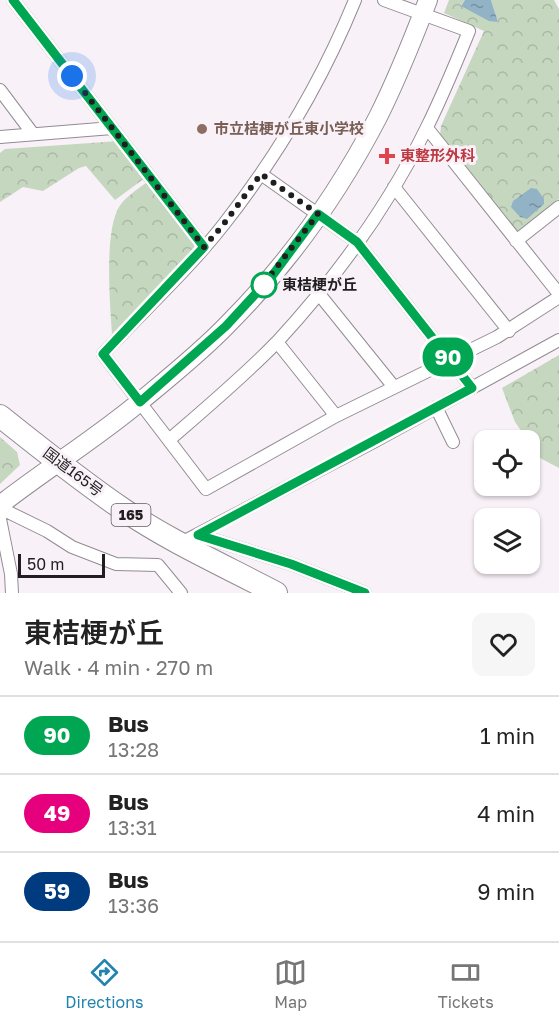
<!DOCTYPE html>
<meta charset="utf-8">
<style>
:root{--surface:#fff;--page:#f6f6f6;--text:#222;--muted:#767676;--line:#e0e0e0;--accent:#2183ae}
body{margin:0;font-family:"Golos Text","Noto Sans JP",sans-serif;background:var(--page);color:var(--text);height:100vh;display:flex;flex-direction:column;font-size:22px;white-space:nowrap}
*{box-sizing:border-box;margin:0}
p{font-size:20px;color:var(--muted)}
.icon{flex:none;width:33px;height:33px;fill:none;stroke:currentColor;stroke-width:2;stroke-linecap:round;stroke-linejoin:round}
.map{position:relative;height:593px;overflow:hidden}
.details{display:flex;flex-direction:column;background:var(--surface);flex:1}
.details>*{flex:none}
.badge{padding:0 12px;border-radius:20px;font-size:21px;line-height:39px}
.controls{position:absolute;left:474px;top:430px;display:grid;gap:12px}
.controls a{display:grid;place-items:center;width:66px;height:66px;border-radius:12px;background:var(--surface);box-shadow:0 2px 4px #0004;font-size:30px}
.scale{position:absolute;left:18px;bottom:15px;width:87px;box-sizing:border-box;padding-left:6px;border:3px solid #201e20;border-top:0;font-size:16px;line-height:21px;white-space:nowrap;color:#201e20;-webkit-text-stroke:4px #f9f1f8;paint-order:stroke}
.you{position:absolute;width:30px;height:30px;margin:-15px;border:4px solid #fff;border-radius:50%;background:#1a73e8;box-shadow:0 0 0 9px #1a73e833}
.map>.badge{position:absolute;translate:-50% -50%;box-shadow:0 0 0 3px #fff}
.round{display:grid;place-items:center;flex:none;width:63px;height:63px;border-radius:12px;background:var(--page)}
.headline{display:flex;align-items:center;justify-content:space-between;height:102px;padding:0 24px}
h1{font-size:28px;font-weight:600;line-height:45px}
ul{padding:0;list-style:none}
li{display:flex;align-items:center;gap:18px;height:78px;padding:0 24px;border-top:2px solid var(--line)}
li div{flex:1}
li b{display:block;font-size:22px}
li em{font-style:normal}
li .badge{min-width:66px;font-weight:700;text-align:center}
.dock{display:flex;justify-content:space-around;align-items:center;height:84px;border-top:2px solid var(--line);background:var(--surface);font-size:16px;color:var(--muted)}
.dock a{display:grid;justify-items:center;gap:3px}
.dock .active{color:var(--accent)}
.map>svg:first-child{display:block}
.forest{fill:url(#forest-crowns)}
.water{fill:url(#water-ripples)}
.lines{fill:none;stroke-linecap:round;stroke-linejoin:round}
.street-casing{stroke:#928c92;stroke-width:14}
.secondary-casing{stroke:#928c92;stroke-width:20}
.highway-casing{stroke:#928c92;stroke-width:24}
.street{stroke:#fff;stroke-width:12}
.secondary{stroke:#fff;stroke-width:18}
.highway{stroke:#fff;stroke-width:22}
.line-casing{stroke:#fff;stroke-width:14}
.line{stroke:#00a651;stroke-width:9}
.walk{stroke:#201e20;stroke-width:6;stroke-dasharray:0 10.8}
.education-dot{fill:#8d6e63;stroke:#f9f1f8;stroke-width:2}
.health-dot{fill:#e0444e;stroke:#f9f1f8;stroke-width:2}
.stop-dot{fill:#fff;stroke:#00a651;stroke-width:3}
.labels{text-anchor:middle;stroke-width:6;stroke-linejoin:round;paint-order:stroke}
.shield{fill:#f9f1f8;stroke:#615d61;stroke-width:1.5}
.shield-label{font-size:14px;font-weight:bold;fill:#201e20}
.education-label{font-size:15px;font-weight:bold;fill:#785e54;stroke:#f9f1f8;text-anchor:start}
.health-label{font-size:15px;font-weight:bold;fill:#be3a42;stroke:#f9f1f8;text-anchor:start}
.stop-label{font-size:15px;font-weight:bold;fill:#201e20;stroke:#f9f1f8;text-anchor:start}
.street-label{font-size:15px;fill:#201e20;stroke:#f9f1f8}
</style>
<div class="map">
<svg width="559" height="593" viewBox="0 0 559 593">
<defs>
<pattern id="forest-crowns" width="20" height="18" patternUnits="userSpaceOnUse" patternTransform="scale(1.5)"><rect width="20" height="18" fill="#c6d7c0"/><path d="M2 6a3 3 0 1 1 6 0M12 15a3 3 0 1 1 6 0" fill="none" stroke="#aab8a5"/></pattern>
<pattern id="water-ripples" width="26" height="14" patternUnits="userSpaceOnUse" patternTransform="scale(1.5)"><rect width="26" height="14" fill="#92b2c5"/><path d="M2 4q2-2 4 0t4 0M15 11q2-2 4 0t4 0" fill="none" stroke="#7790a0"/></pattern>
</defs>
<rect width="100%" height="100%" fill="#f9f1f8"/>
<path class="forest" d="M449,0h16l-4,5 37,17 -7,-22h63l5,9v190l-37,32 -8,-1 -74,-94 1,-10 43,-95 -40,-18z
M119,141l26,37 -30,22 -29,-34 -7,2 -36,23 -20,-4 -23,15v-49l5,-4z
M147,182l47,61v8l-82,83c-2,-30 -8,-102 7,-127 5,-9 19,-18 28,-25z
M559,355v113l-19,-10 -25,-36 -13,-34z
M0,437l17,15 3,13 -20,19z"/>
<path class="water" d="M465,0h26l7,22 -9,-1 -28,-15z
M531,188l6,1 7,10v5l-17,15 -7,-2 -9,-10 2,-6z"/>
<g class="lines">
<defs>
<path id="street" d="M13,0l191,247
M355,0c-33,81 -77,155 -131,224 -36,46 -81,87 -121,130l103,135 130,-73 161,-79 62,-40
M0,90l33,44
M427,128l132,166
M0,137l112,-9
M261,174l96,68 115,146
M394,187l115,144
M516,241l43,-34
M319,294l75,93
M277,342l59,74
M436,407l17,35
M169,440c37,-32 74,-63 108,-98 59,-64 112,-137 150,-215 16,-32 29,-64 42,-96l-85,-31
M0,508l47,23 25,16 44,17 42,1 23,28
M0,519l11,55 1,19
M198,535l93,29 74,29
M181,543l194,-102 184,-101"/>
<path id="secondary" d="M0,505c46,-36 97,-67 142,-105 29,-24 59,-48 85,-75 60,-60 112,-133 151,-208 19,-38 35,-78 50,-117"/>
<path id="highway" d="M0,416c40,32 81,65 124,94 47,32 101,56 152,83"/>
</defs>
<use href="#street" class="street-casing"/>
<use href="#secondary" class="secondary-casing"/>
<use href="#highway" class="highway-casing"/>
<use href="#street" class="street"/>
<use href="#secondary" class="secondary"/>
<use href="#highway" class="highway"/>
</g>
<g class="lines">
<defs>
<path id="line" d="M13,0l191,247 -101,107 37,48 86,-76 46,-50 46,-62 39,28 115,146 -274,147 93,29 74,29"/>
</defs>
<use href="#line" class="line-casing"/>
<use href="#line" class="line"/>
<path class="walk" d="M72,76l132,171 19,-22 38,-51 57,40 -56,72 2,-1"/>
</g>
<circle class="education-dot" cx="202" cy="129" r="6"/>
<path class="health-dot" d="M384 147h6v6h6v6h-6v6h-6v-6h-6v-6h6z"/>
<circle class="stop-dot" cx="264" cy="285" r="12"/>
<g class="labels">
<rect class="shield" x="111.5" y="504" width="39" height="22" rx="4.5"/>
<g class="shield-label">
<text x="131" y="520">165</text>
</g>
<g class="education-label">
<text x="214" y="134">市立桔梗が丘東小学校</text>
</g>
<g class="health-label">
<text x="400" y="161">東整形外科</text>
</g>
<g class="stop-label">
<text x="282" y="290">東桔梗が丘</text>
</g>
<g class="street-label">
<text transform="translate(73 472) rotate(37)" y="5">国道165号</text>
</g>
</g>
</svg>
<div class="controls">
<a><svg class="icon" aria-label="locate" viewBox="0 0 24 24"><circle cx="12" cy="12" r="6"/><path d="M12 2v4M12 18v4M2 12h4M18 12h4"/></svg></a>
<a><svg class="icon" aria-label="layers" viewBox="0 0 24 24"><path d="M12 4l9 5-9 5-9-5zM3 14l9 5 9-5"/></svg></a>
</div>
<div class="scale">50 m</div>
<div class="you" style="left:72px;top:76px"></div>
<b class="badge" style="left:448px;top:357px;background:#00a651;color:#fff">90</b>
</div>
<section class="details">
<div class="headline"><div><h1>東桔梗が丘</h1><p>Walk · 4 min · 270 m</p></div><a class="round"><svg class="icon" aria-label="heart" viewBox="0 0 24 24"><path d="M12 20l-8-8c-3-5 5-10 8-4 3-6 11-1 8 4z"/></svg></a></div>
<ul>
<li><span class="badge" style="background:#00a651;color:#fff">90</span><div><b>Bus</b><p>13:28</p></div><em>1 min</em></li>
<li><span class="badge" style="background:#e6007e;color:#fff">49</span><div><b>Bus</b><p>13:31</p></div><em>4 min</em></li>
<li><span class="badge" style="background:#003b80;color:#fff">59</span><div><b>Bus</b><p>13:36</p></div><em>9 min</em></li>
</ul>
</section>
<nav class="dock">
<a class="active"><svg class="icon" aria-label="directions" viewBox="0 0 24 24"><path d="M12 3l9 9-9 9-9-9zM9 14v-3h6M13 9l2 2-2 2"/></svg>Directions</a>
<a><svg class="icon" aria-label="map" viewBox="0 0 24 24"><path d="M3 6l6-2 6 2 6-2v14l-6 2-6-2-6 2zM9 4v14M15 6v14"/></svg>Map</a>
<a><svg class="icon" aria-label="tickets" viewBox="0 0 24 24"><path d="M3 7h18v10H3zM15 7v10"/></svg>Tickets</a>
</nav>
